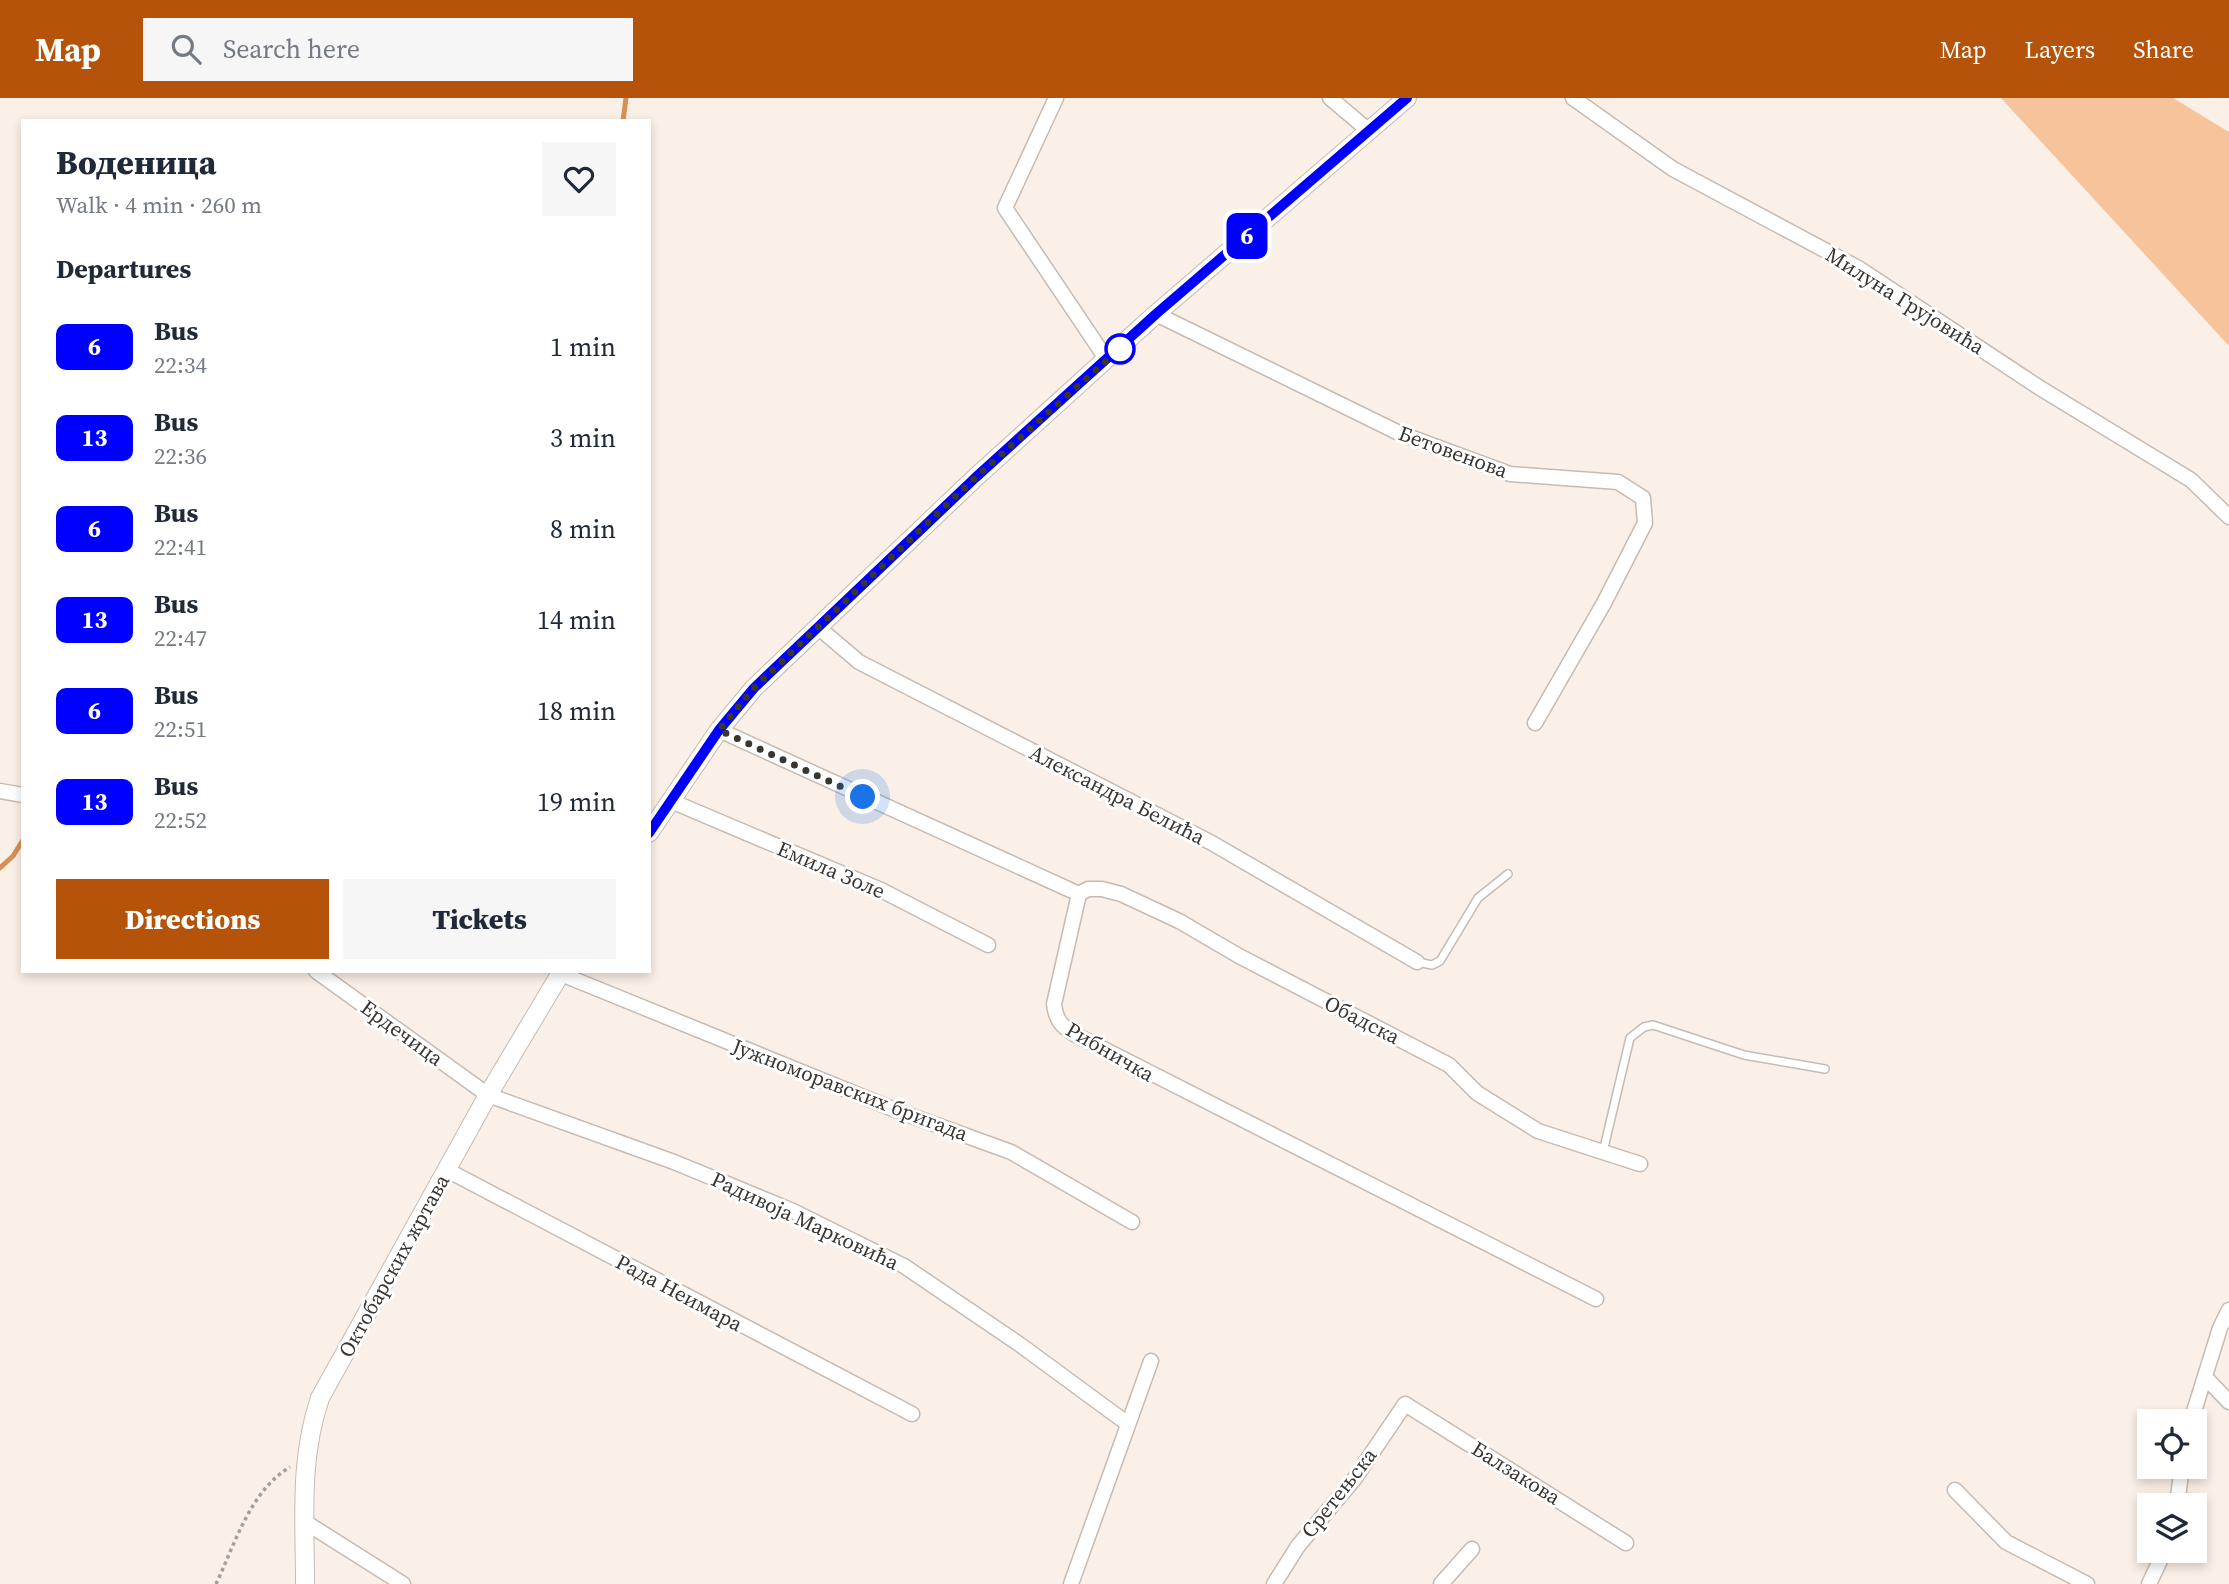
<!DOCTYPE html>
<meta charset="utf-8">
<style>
:root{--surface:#fff;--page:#f6f6f7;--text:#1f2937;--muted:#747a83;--accent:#b45309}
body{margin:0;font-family:"Source Serif 4",serif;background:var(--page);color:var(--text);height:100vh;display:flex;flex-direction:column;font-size:26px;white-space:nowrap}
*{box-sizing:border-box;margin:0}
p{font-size:23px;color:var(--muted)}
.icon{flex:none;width:38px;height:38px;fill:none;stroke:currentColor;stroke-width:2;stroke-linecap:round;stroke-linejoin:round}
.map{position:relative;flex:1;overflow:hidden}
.sheet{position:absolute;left:21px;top:21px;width:630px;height:854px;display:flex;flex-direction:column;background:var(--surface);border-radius:0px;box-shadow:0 4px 10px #0003}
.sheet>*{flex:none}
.badge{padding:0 14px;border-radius:10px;font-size:24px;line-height:46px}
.tools{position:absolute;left:2137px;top:1311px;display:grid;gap:14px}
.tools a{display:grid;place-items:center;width:70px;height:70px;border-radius:0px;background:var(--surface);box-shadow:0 4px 10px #0003;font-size:35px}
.you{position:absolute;width:35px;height:35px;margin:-18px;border:5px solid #fff;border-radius:50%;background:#1a73e8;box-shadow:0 0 0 10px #1a73e833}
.map>.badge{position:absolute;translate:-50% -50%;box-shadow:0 0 0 4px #fff}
h2{padding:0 35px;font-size:26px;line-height:63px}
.round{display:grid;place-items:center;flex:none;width:74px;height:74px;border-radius:0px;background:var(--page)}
.head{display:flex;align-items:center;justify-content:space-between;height:119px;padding:0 35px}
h1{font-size:33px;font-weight:800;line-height:52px}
.primary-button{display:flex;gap:14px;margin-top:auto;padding:14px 35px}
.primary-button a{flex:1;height:80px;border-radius:0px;background:var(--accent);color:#fff;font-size:28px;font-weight:800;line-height:80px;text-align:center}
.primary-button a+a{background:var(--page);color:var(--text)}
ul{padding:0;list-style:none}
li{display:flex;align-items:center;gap:21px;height:91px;padding:0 35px}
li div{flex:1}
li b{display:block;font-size:26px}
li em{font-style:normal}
li .badge{min-width:77px;font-weight:700;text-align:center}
header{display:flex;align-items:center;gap:42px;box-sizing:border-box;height:98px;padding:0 35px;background:var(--accent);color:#fff}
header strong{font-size:33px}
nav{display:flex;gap:38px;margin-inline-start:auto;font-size:24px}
.search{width:490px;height:63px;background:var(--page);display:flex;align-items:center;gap:18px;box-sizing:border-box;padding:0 24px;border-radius:0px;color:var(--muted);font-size:26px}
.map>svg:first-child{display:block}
.green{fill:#f6c39a}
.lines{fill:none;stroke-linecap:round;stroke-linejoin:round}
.stream{stroke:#d69055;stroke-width:5}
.service-casing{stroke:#c5bbb3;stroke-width:10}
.minor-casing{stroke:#c5bbb3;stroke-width:17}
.tertiary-casing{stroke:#c5bbb3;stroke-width:20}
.path{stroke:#a69e97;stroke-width:3.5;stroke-dasharray:3.5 3.5;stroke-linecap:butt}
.service{stroke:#fff;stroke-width:7}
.minor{stroke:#fff;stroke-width:14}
.tertiary{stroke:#fff;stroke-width:18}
.line-casing{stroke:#fff;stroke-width:16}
.line{stroke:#00f;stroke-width:10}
.walk{stroke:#393531;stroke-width:7;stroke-dasharray:0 12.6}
.stop-dot{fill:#fff;stroke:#00f;stroke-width:3.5}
.labels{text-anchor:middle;stroke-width:6;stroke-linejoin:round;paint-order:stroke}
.street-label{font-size:21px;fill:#393531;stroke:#fff}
</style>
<header>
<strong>Map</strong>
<div class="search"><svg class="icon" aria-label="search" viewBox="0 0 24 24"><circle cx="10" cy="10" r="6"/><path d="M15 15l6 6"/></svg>Search here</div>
<nav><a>Map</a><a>Layers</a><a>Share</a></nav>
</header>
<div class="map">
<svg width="2229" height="1486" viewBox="0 0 2229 1486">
<rect width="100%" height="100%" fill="#fbf0e7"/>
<path class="green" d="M2001,0h172l56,34v214z"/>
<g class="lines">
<path class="stream" d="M623,23l3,-23
M0,770l13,-12 10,-16"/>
<defs>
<path id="service" d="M1417,864l15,3 8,-4 38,-63 30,-24
M1603,1054l27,-114 14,-11 9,-2 91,30 81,14"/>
<path id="minor" d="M1056,0l-51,110 102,152
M1330,0l39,33
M1573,0l100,71 187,100 180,119 151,92 38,37
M1156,216l243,119 111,41 108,8 25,16 2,25 -41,80 -69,120
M819,530l40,34 351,180 207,120
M719,632l360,164 -25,110c2,16 7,22 20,30l522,265
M0,693l23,4
M671,703l210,89 107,55
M1079,796l9,-5h14l19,5 58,27 60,35 210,109 28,28 61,38 102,33
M316,873l172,124 186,67 119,49 111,55 115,78 109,80
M561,876l337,137 113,41 121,70
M447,1072l465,244
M2205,1279l24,25
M2191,1323l29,-93 9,-18
M1955,1392l51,52 81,42
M2177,1407l5,-39
M305,1424l98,62
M1071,1486l80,-223
M1274,1486l24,-38 57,-68 50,-74 221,139
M1441,1486l31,-35
M2149,1486l16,-34"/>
<path id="tertiary" d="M649,735l70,-103 35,-42 221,-210 181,-164 251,-216
M305,1486c0,-65 -6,-124 15,-186l168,-303 74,-124"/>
</defs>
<use href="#service" class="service-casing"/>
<use href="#minor" class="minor-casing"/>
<use href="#tertiary" class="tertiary-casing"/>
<path class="path" d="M216,1486c19,-40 34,-93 74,-117"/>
<use href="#service" class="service"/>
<use href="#minor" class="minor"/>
<use href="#tertiary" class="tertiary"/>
</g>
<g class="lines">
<defs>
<path id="line" d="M649,735l70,-103 35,-42 221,-210 181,-164 251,-216"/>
</defs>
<use href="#line" class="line-casing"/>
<use href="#line" class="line"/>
<path class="walk" d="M863,699l-144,-67 35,-42 221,-210 149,-133 -4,4"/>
</g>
<circle class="stop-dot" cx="1120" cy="251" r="14"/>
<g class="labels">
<g class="street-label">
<text transform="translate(1905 203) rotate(32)" y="7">Милуна Грујовића</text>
<text transform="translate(1453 354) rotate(20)" y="7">Бетовенова</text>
<text transform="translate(1117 697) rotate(27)" y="7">Александра Белића</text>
<text transform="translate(831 772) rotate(23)" y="7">Емила Золе</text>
<text transform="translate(1362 922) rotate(27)" y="7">Обадска</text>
<text transform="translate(402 935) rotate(36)" y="7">Ердечица</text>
<text transform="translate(1110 954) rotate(30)" y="7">Рибничка</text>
<text transform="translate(850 992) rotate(21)" y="7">Јужноморавских бригада</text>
<text transform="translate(805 1123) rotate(25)" y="7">Радивоја Марковића</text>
<text transform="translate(394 1168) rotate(-61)" y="7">Октобарских жртава</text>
<text transform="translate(679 1195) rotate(28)" y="7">Рада Неимара</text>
<text transform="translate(1516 1375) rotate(32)" y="7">Балзакова</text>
<text transform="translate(1339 1395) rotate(-52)" y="7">Сретењска</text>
</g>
</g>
</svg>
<div class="tools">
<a><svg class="icon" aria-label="locate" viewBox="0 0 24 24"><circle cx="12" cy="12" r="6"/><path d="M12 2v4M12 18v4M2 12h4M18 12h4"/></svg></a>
<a><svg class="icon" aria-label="layers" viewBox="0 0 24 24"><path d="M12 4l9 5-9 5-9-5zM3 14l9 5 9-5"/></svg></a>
</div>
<div class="you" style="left:863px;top:699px"></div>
<b class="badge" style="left:1247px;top:138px;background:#00f;color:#fff">6</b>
<section class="sheet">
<div class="head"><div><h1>Воденица</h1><p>Walk · 4 min · 260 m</p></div><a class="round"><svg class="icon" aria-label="heart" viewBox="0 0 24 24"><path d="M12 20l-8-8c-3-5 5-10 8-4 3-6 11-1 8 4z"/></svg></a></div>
<h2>Departures</h2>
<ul>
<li><span class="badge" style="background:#00f;color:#fff">6</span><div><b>Bus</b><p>22:34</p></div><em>1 min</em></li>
<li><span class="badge" style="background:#00f;color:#fff">13</span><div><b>Bus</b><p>22:36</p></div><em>3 min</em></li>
<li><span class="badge" style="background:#00f;color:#fff">6</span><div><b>Bus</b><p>22:41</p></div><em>8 min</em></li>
<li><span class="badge" style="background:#00f;color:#fff">13</span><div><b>Bus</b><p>22:47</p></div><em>14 min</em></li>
<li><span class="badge" style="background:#00f;color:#fff">6</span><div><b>Bus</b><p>22:51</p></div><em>18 min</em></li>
<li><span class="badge" style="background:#00f;color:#fff">13</span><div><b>Bus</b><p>22:52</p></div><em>19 min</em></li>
</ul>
<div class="primary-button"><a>Directions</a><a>Tickets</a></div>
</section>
</div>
